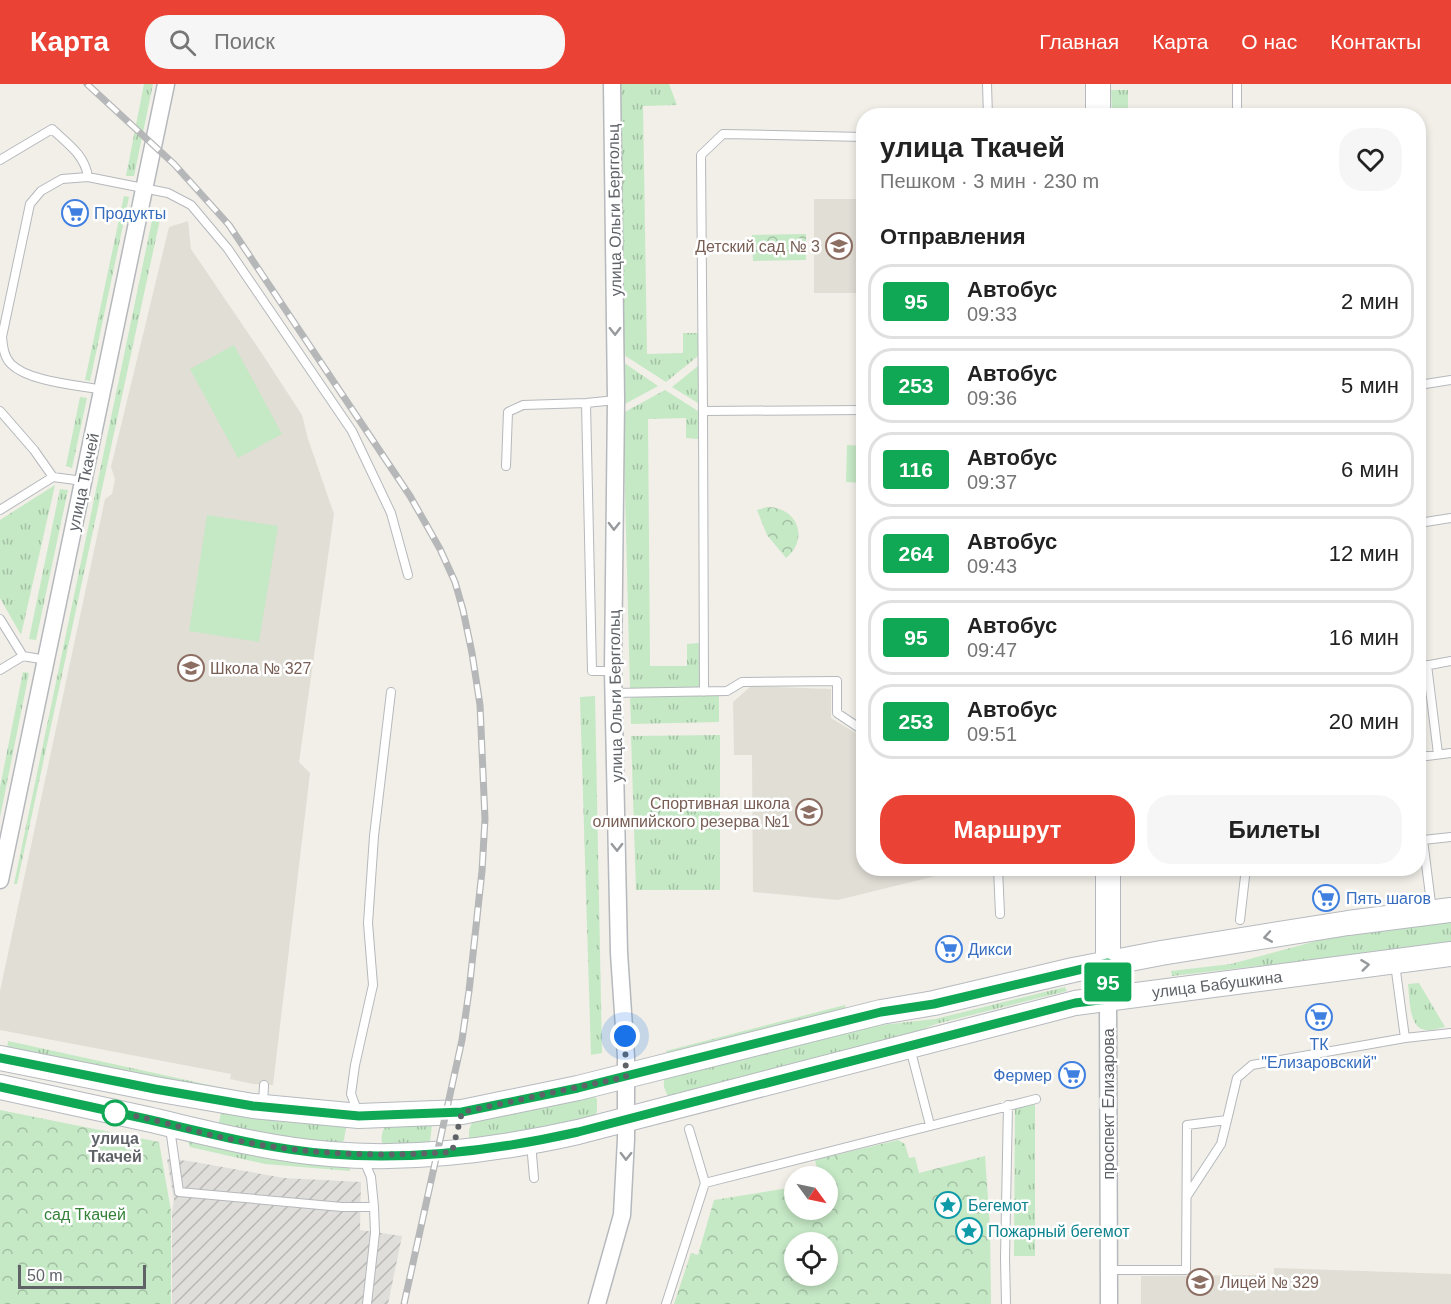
<!DOCTYPE html>
<html lang="ru">
<meta charset="utf-8">
<style>
:root{--surface:#fff;--page:#f6f6f6;--text:#222;--muted:#767676;--line:#e0e0e0;--accent:#ea4335}
body{margin:0;font-family:Helvetica,sans-serif;background:var(--page);color:var(--text);height:100vh;display:flex;flex-direction:column;font-size:22px;white-space:nowrap}
*{box-sizing:border-box;margin:0}
p{font-size:20px;color:var(--muted)}
.icon{flex:none;width:33px;height:33px;fill:none;stroke:currentColor;stroke-width:2;stroke-linecap:round;stroke-linejoin:round}
.map{position:relative;flex:1;overflow:hidden}
.side{position:absolute;left:856px;top:24px;width:570px;height:768px;display:flex;flex-direction:column;background:var(--surface);border-radius:24px;box-shadow:0 3px 9px #0003}
.side>*{flex:none}
.badge{padding:0 12px;border-radius:4px;font-size:21px;line-height:39px}
.needle{width:39px;rotate:123deg}
.tools{position:absolute;left:784px;top:1082px;display:grid;gap:12px}
.tools a{display:grid;place-items:center;width:54px;height:54px;border-radius:50%;background:var(--surface);box-shadow:0 3px 9px #0003;font-size:30px}
.scale{position:absolute;left:18px;bottom:15px;width:128px;box-sizing:border-box;padding-left:6px;border:3px solid #5f6368;border-top:0;font-size:16px;line-height:21px;white-space:nowrap;color:#5f6368;-webkit-text-stroke:4px #fff;paint-order:stroke}
.you{position:absolute;width:30px;height:30px;margin:-15px;border:4px solid #fff;border-radius:50%;background:#1a73e8;box-shadow:0 0 0 9px #1a73e833}
.map>.badge{position:absolute;translate:-50% -50%;box-shadow:0 0 0 3px #fff}
h2{padding:0 24px;font-size:22px;line-height:54px}
.round{display:grid;place-items:center;flex:none;width:63px;height:63px;border-radius:24px;background:var(--page)}
.head{display:flex;align-items:center;justify-content:space-between;height:102px;padding:0 24px}
h1{font-size:28px;font-weight:700;line-height:45px}
.primary-button{display:flex;gap:12px;margin-top:auto;padding:12px 24px}
.primary-button a{flex:1;height:69px;border-radius:24px;background:var(--accent);color:#fff;font-size:24px;font-weight:700;line-height:69px;text-align:center}
.primary-button a+a{background:var(--page);color:var(--text)}
ul{padding:0;list-style:none}
li{display:flex;align-items:center;gap:18px;height:75px;margin:0 12px 9px;padding:0 12px;border:3px solid var(--line);border-radius:24px}
li div{flex:1}
li b{display:block;font-size:22px}
li em{font-style:normal}
li .badge{min-width:66px;font-weight:700;text-align:center}
header{display:flex;align-items:center;gap:36px;box-sizing:border-box;height:84px;padding:0 30px;background:var(--accent);color:#fff}
header strong{font-size:28px}
nav{display:flex;gap:33px;margin-inline-start:auto;font-size:21px}
.search{width:420px;height:54px;background:var(--page);display:flex;align-items:center;gap:15px;box-sizing:border-box;padding:0 21px;border-radius:24px;color:var(--muted);font-size:22px}
.map>svg:first-child{display:block}
.industrial{fill:url(#industrial-furrows)}
.education{fill:#e1ded6}
.grass{fill:url(#grass-tufts)}
.park{fill:url(#park-crowns);fill-rule:evenodd}
.pitch{fill:#c5e8c5}
.lines{fill:none;stroke-linecap:round;stroke-linejoin:round}
.lane-casing{stroke:#b5b8bc;stroke-width:10}
.street-casing{stroke:#b5b8bc;stroke-width:19}
.secondary-casing{stroke:#b6babf;stroke-width:26}
.lane{stroke:#fff;stroke-width:8}
.street{stroke:#fff;stroke-width:16}
.secondary{stroke:#fff;stroke-width:24}
.rail-casing{stroke:#b6b7b8;stroke-width:7}
.rail{stroke:#fff;stroke-width:4.5;stroke-dasharray:14;stroke-linecap:butt}
.oneway{stroke:#979a9d}
.line-casing{stroke:#fff;stroke-width:14}
.line{stroke:#10a855;stroke-width:9}
.walk{stroke:#5f6368;stroke-width:6;stroke-dasharray:0 10.8}
.stop-dot{fill:#fff;stroke:#10a855;stroke-width:3}
.labels{text-anchor:middle;stroke-width:5;stroke-linejoin:round;paint-order:stroke}
.street-label{font-size:16px;fill:#5f6368;stroke:#fff}
.shop-label{font-size:16px;fill:#366cbe;stroke:#fff;text-anchor:start}
.education-label{font-size:16px;fill:#785e54;stroke:#fff;text-anchor:end}
.stop-label{font-size:16px;font-weight:bold;fill:#5f6368;stroke:#fff}
.culture-label{font-size:16px;fill:#0d838f;stroke:#fff;text-anchor:start}
.park-label{font-size:16px;fill:#348238;stroke:#fff}
</style>
<header>
<strong>Карта</strong>
<div class="search"><svg class="icon" aria-label="search" viewBox="0 0 24 24"><circle cx="10" cy="10" r="6"/><path d="M15 15l6 6"/></svg>Поиск</div>
<nav><a>Главная</a><a>Карта</a><a>О нас</a><a>Контакты</a></nav>
</header>
<div class="map">
<svg width="1451" height="1220" viewBox="0 0 1451 1220">
<defs>
<pattern id="industrial-furrows" width="10" height="10" patternUnits="userSpaceOnUse" patternTransform="scale(1.5)"><rect width="10" height="10" fill="#e0deda"/><path d="M-1 1l2-2M0 10L10 0M9 11l2-2" fill="none" stroke="#b9b8b5"/></pattern>
<pattern id="grass-tufts" width="24" height="20" patternUnits="userSpaceOnUse" patternTransform="scale(1.5)"><rect width="24" height="20" fill="#c5e8c5"/><path d="M3 7l-1-3M5 7V3M7 7l1-3M15 17l-1-3M17 17v-4M19 17l1-3" fill="none" stroke="#a3c0a4"/></pattern>
<pattern id="park-crowns" width="20" height="18" patternUnits="userSpaceOnUse" patternTransform="scale(1.5)"><rect width="20" height="18" fill="#c5e8c5"/><path d="M2 6a3 3 0 1 1 6 0M12 15a3 3 0 1 1 6 0" fill="none" stroke="#a3c0a4"/></pattern>
</defs>
<rect width="100%" height="100%" fill="#f1efe8"/>
<path class="industrial" d="M167,1075l22,2 95,17 77,4 -1,48 42,6 -14,68h-216v-92l2,-12z"/>
<path class="education" d="M814,115h50v94h-50z
M1419,118h3l4,120h-7z
M188,137l3,28 70,103 41,63 6,24 26,75 -35,248 11,11 -37,312 -20,-1 -23,-5 1,-5 -231,-44v-39l105,-492 7,-5 3,-15 -4,-12 58,-240z
M751,602l80,3v29l33,20v130l100,1 -126,31 -85,-8 -1,-137h-18l-1,-53z
M1274,1184l177,6v30h-310v-28l118,-1 2,13 13,2z"/>
<path class="grass" d="M144,0h9l-19,92h-8z
M618,0h51l8,21 -34,1 4,248 36,-1v-20h15v23l-32,26 -42,-27z
M1111,6h17v25h-16z
M124,112l5,1 -39,184 -5,-1z
M162,126l-145,674h-3l140,-673z
M623,278l35,24 -35,19z
M698,282v37l-26,-16z
M665,306l33,21v28l-12,-1v-20l-38,1 2,247h37v-22l12,-1v45l-69,1 -7,-276z
M80,313l7,1 -15,70 -6,-2z
M55,401l-34,150 -21,-37v-78z
M60,405l8,1 -32,150 -7,-1z
M23,588l6,1 -29,144v-30z
M719,611v27l-88,2 -1,-25 3,-3z
M595,612l7,357 -11,2 -11,-358z
M720,651v155h-84l-5,-154z
M1451,836v24l-279,32 -1,-5 60,-7 119,-32z
M1419,899l26,44c-6,1 -13,4 -19,3 -18,-1 -16,-34 -18,-46z
M1065,903l2,4 -131,33 -69,27 -197,47c-5,-6 -8,-13 -5,-21l199,-50 71,-8z
M845,921l1,6 -178,46 -2,-6z
M8,957l251,55v4l-252,-52z
M592,1010l5,5v12l-2,6 -38,11 -88,12v-10l4,-10z
M1035,1017v155h-21l1,-149z
M221,1028l78,10v2l3,-2 42,3 2,2 -2,13 -5,5 -119,-18 -1,-4z
M387,1041h45l-2,16 -1,2 -46,2c-3,-6 -1,-16 4,-20z
M188,1057l162,24v6l-85,-7 -75,-17z"/>
<path class="park" d="M806,150v26l-53,1 -1,-26z
M767,423c30,0 43,31 19,51l-19,-23 -10,-25z
M0,1026l159,32 12,69v93h-171z
M898,1056l7,4 4,14 6,-1 4,16 66,-17 5,71 1,77h-317l17,-51 7,2 16,-55 81,-13v22h33v-33h-9l-4,-16zM795,1158h33v33h-33z"/>
<path class="pitch" d="M234,261l48,89 -44,24 -48,-89z
M847,361l17,1v37l-18,-1z
M207,431l71,11 -19,116 -70,-11z"/>
<g class="lines">
<defs>
<path id="lane" d="M987,0l1,32
M1237,32v-32
M864,53l-141,-3 -22,21 2,256 161,-1
M0,76l52,-31c15,14 33,26 36,48
M1419,301l32,-5
M103,306c-25,-5 -74,-8 -92,-26 -7,-7 -8,-17 -9,-27l28,-133 11,-13 21,-12 26,-2 80,16 23,12 37,44 124,182 39,82 17,62
M586,319l6,268h21
M0,327l34,39 19,27
M703,327l1,281
M506,382l2,-54 15,-7 63,-2 30,-3
M0,426l53,-33 30,4
M1419,439l32,-5
M0,535l23,37 23,4
M1427,581l11,89
M1419,583l32,-6
M0,586l23,-14
M613,609l114,-2 15,-9 95,-1v32l27,18
M1419,673l32,-4
M1419,754l4,2 28,-3
M1423,756l9,71
M998,784l2,46
M1240,836l6,-52
M1395,880l10,74
M910,964l20,77
M263,1021l1,-20
M358,1029l-7,-19 4,-29 18,-80 -5,-62 6,-87 17,-144
M170,1044l9,64 163,15h32l-3,-30 -8,-19
M689,1045l16,54
M531,1059l3,35
M1187,1112l34,-52 6,-24
M1109,1186h77l1,-145 40,-5 10,-42 15,-13 153,-27 46,-5
M367,1220l8,-71 -1,-26
M666,1220l39,-121 331,-84
M1006,1220l-1,-46 3,-153"/>
<path id="street" d="M0,796l166,-796
M1108,915l1,305
M597,1220l25,-89 4,-76v-82l-7,-104 -6,-282 3,-271 -4,-316"/>
<path id="secondary" d="M1098,0v32
M1108,784v109
M0,974l155,31 98,17 106,10 103,-4 116,-24 303,-76 53,-9 139,-33 88,-17 187,-30 103,-13
M0,1003c49,11 98,21 147,32 61,14 120,30 183,35 82,7 168,-4 248,-22l497,-129 376,-49"/>
</defs>
<use href="#lane" class="lane-casing"/>
<use href="#street" class="street-casing"/>
<use href="#secondary" class="secondary-casing"/>
<use href="#lane" class="lane"/>
<use href="#street" class="street"/>
<use href="#secondary" class="secondary"/>
<defs>
<path id="rail" d="M87,0l87,80 55,61 181,271 30,53 15,33 8,28 9,43 8,52 5,114 -3,52 -13,120 -7,49 -58,264"/>
</defs>
<use href="#rail" class="rail-casing"/>
<use href="#rail" class="rail"/>
</g>
<defs><path id="oneway-chevron" d="M-2-3.5L2.5 0L-2 3.5" fill="none" stroke-width="1.6" stroke-linecap="round" stroke-linejoin="round" transform="scale(1.5)"/></defs>
<g class="oneway">
<use href="#oneway-chevron" transform="translate(615 247) rotate(89)"/>
<use href="#oneway-chevron" transform="translate(614 442) rotate(91)"/>
<use href="#oneway-chevron" transform="translate(617 763) rotate(89)"/>
<use href="#oneway-chevron" transform="translate(1268 853) rotate(170)"/>
<use href="#oneway-chevron" transform="translate(1365 881) rotate(-7)"/>
<use href="#oneway-chevron" transform="translate(626 1072) rotate(91)"/>
</g>
<g class="lines">
<defs>
<path id="line" d="M0,974l155,31 98,17 106,10 103,-4 116,-24 303,-76 53,-8 174,-41v36l-33,4 -497,129c-80,18 -165,29 -248,22 -61,-5 -120,-20 -179,-34 -50,-11 -101,-22 -151,-33"/>
</defs>
<use href="#line" class="line-casing"/>
<use href="#line" class="line"/>
<path class="walk" d="M115,1029c37,4 77,19 115,26 75,16 146,18 222,13l10,-40 164,-35 -1,-41"/>
</g>
<defs>
<symbol id="supermarket-ring" viewBox="-11 -11 22 22"><circle r="9.5" fill="#fff" stroke="#3f7fe0" stroke-width="1.5"/><path d="M-6-5.5h2.5l.6 2H6L4.5 2H-2.5L-4.4-4H-6ZM-1.5 3.2a1.3 1.3 0 1 0 .1 0ZM3 3.2a1.3 1.3 0 1 0 .1 0Z" fill="#3f7fe0"/></symbol>
<symbol id="school-ring" viewBox="-11 -11 22 22"><circle r="9.5" fill="#fff" stroke="#8d6e63" stroke-width="1.5"/><path d="M0-5L7-2L0 1L-7-2ZM-4 1L0 2.5L4 1V4Q0 6-4 4Z" fill="#8d6e63"/></symbol>
<symbol id="sight-ring" viewBox="-11 -11 22 22"><circle r="9.5" fill="#fff" stroke="#0f9aa8" stroke-width="1.5"/><path d="M0-6L1.8-2.2L6-1.7L2.9 1.2L3.7 5.4L0 3.3L-3.7 5.4L-2.9 1.2L-6-1.7L-1.8-2.2Z" fill="#0f9aa8"/></symbol>
</defs>
<g fill-rule="evenodd">
<use href="#supermarket-ring" x="60" y="114" width="30" height="30"/>
<use href="#school-ring" x="824" y="147" width="30" height="30"/>
<use href="#school-ring" x="176" y="569" width="30" height="30"/>
<use href="#school-ring" x="794" y="713" width="30" height="30"/>
<use href="#supermarket-ring" x="1311" y="799" width="30" height="30"/>
<use href="#supermarket-ring" x="934" y="850" width="30" height="30"/>
<use href="#supermarket-ring" x="1304" y="918" width="30" height="30"/>
<use href="#supermarket-ring" x="1057" y="976" width="30" height="30"/>
<use href="#sight-ring" x="933" y="1106" width="30" height="30"/>
<use href="#sight-ring" x="954" y="1132" width="30" height="30"/>
<use href="#school-ring" x="1185" y="1183" width="30" height="30"/>
</g>
<circle class="stop-dot" cx="115" cy="1029" r="12"/>
<g class="labels">
<g class="street-label">
<text transform="translate(614 126) rotate(-91)" y="6">улица Ольги Берггольц</text>
<text transform="translate(83 398) rotate(-78)" y="6">улица Ткачей</text>
<text transform="translate(615 612) rotate(-91)" y="6">улица Ольги Берггольц</text>
<text transform="translate(1217 900) rotate(-7)" y="6">улица Бабушкина</text>
<text transform="translate(1108 1020) rotate(-90)" y="6">проспект Елизарова</text>
</g>
<g class="shop-label">
<text x="94" y="135">Продукты</text>
<text x="1346" y="820">Пять шагов</text>
<text x="968" y="871">Дикси</text>
<text x="1319" y="966" text-anchor="middle">ТК<tspan x="1319" dy="18">"Елизаровский"</tspan></text>
<text x="1052" y="997" text-anchor="end">Фермер</text>
</g>
<g class="education-label">
<text x="820" y="168">Детский сад № 3</text>
<text x="210" y="590" text-anchor="start">Школа № 327</text>
<text x="790" y="725">Спортивная школа<tspan x="790" dy="18">олимпийского резерва №1</tspan></text>
<text x="1220" y="1204" text-anchor="start">Лицей № 329</text>
</g>
<g class="stop-label">
<text x="115" y="1060">улица<tspan x="115" dy="18">Ткачей</tspan></text>
</g>
<g class="culture-label">
<text x="968" y="1127">Бегемот</text>
<text x="988" y="1153">Пожарный бегемот</text>
</g>
<g class="park-label">
<text x="85" y="1136">сад Ткачей</text>
</g>
</g>
</svg>
<div class="tools">
<a><svg class="needle" viewBox="-14 -14 28 28"><path d="M0-13l5 13h-10z" fill="#e53935"/><path d="M0 13l5-13h-10z" fill="#767676"/></svg></a>
<a><svg class="icon" aria-label="locate" viewBox="0 0 24 24"><circle cx="12" cy="12" r="6"/><path d="M12 2v4M12 18v4M2 12h4M18 12h4"/></svg></a>
</div>
<div class="scale">50 m</div>
<div class="you" style="left:625px;top:952px"></div>
<b class="badge" style="left:1108px;top:898px;background:#10a855;color:#fff">95</b>
<section class="side">
<div class="head"><div><h1>улица Ткачей</h1><p>Пешком · 3 мин · 230 m</p></div><a class="round"><svg class="icon" aria-label="heart" viewBox="0 0 24 24"><path d="M12 20l-8-8c-3-5 5-10 8-4 3-6 11-1 8 4z"/></svg></a></div>
<h2>Отправления</h2>
<ul>
<li><span class="badge" style="background:#10a855;color:#fff">95</span><div><b>Автобус</b><p>09:33</p></div><em>2 мин</em></li>
<li><span class="badge" style="background:#10a855;color:#fff">253</span><div><b>Автобус</b><p>09:36</p></div><em>5 мин</em></li>
<li><span class="badge" style="background:#10a855;color:#fff">116</span><div><b>Автобус</b><p>09:37</p></div><em>6 мин</em></li>
<li><span class="badge" style="background:#10a855;color:#fff">264</span><div><b>Автобус</b><p>09:43</p></div><em>12 мин</em></li>
<li><span class="badge" style="background:#10a855;color:#fff">95</span><div><b>Автобус</b><p>09:47</p></div><em>16 мин</em></li>
<li><span class="badge" style="background:#10a855;color:#fff">253</span><div><b>Автобус</b><p>09:51</p></div><em>20 мин</em></li>
</ul>
<div class="primary-button"><a>Маршрут</a><a>Билеты</a></div>
</section>
</div>
